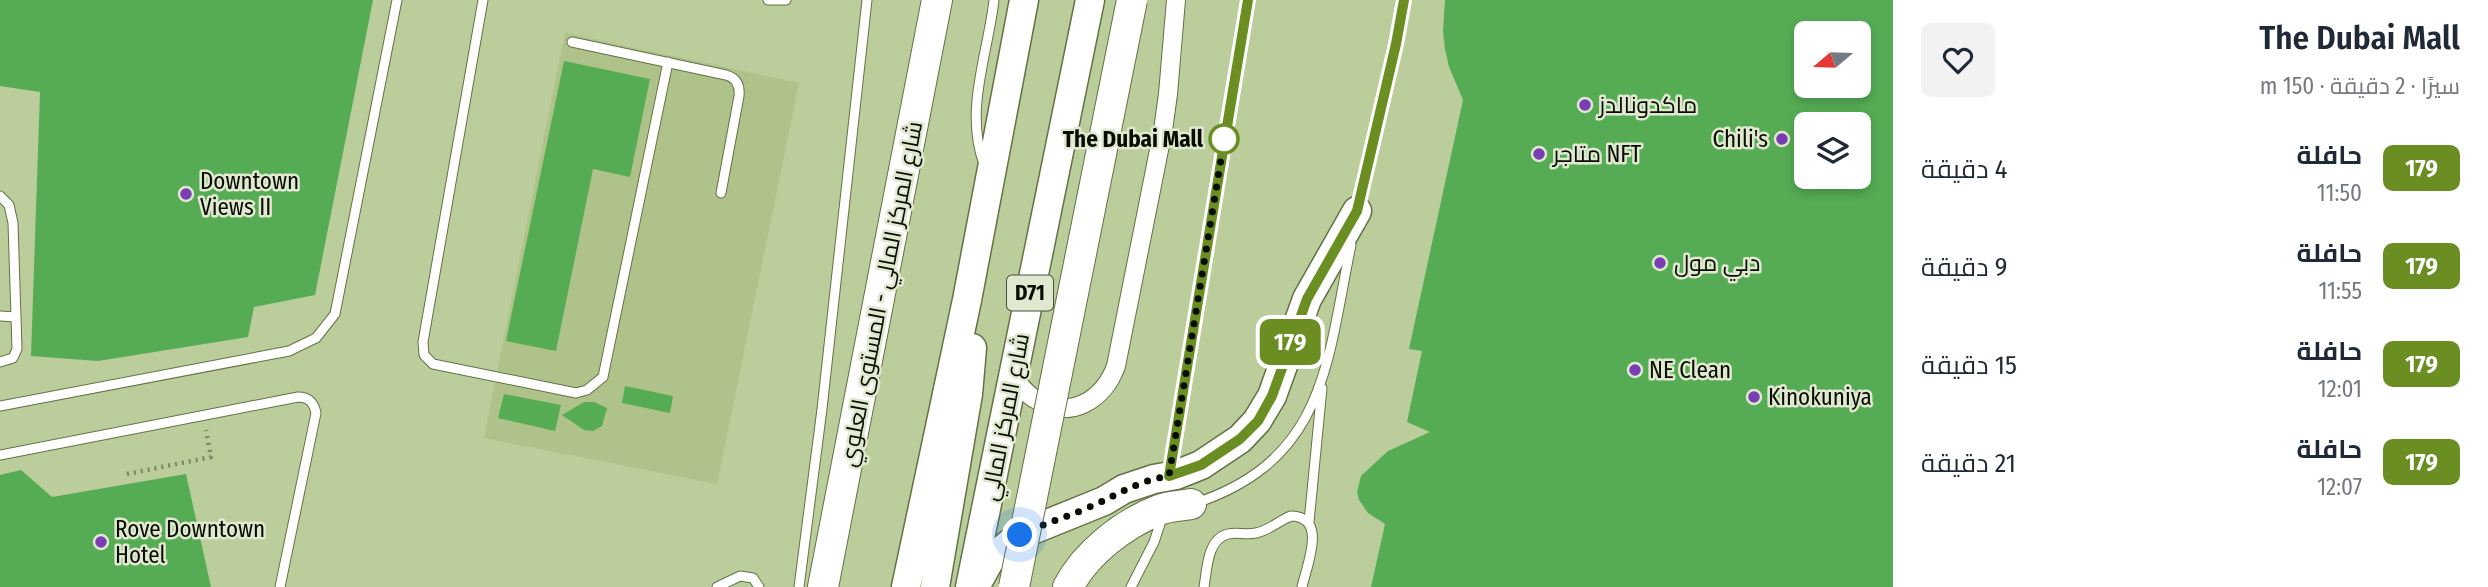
<!DOCTYPE html>
<html lang="ar">
<meta charset="utf-8">
<style>
:root{--surface:#fff;--page:#f2f2f3;--text:#1f2937;--muted:#747a83}
body{margin:0;font-family:"Fira Sans Condensed",Cairo,sans-serif;background:var(--page);color:var(--text);direction:rtl;height:100vh;display:flex;flex-direction:column;font-size:26px;white-space:nowrap}
*{box-sizing:border-box;margin:0}
p{font-size:23px;color:var(--muted)}
.icon{flex:none;width:38px;height:38px;fill:none;stroke:currentColor;stroke-width:2;stroke-linecap:round;stroke-linejoin:round}
.map{position:relative;flex:1;overflow:hidden;direction:ltr}
.details{display:flex;flex-direction:column;background:var(--surface);width:595px}
.details>*{flex:none}
.badge{padding:0 14px;border-radius:10px;font-size:24px;line-height:46px}
.needle{width:46px;rotate:251deg}
.buttons{position:absolute;left:1794px;top:21px;display:grid;gap:14px}
.buttons a{display:grid;place-items:center;width:77px;height:77px;border-radius:10px;background:var(--surface);box-shadow:0 4px 10px #0003;font-size:35px}
.you{position:absolute;width:35px;height:35px;margin:-18px;border:5px solid #fff;border-radius:50%;background:#1a73e8;box-shadow:0 0 0 10px #1a73e833}
.map>.badge{position:absolute;translate:-50% -50%;box-shadow:0 0 0 4px #fff}
.round{display:grid;place-items:center;flex:none;width:74px;height:74px;border-radius:10px;background:var(--page)}
.head{display:flex;align-items:center;justify-content:space-between;height:119px;padding:0 28px}
h1{font-size:33px;font-weight:600;line-height:52px}
ul{padding:0;list-style:none}
li{display:flex;align-items:center;gap:21px;height:98px;padding:0 28px}
li div{flex:1}
li b{display:block;font-size:26px}
li em{font-style:normal}
li .badge{min-width:77px;font-weight:700;text-align:center}
main{display:flex;flex:1;min-height:0}
.map>svg:first-child{display:block}
.built{fill:#aec289}
.building{fill:#55ac55;fill-rule:evenodd}
.lines{fill:none;stroke-linecap:round;stroke-linejoin:round}
.service-casing{stroke:#637244;stroke-width:11}
.minor-casing{stroke:#637244;stroke-width:20}
.primary-casing{stroke:#637244;stroke-width:31}
.trunk-casing{stroke:#637244;stroke-width:32}
.path{stroke:#798662;stroke-width:4.5;stroke-dasharray:2 5;stroke-linecap:butt}
.service{stroke:#fff;stroke-width:9}
.minor{stroke:#fff;stroke-width:18}
.primary{stroke:#fff;stroke-width:28}
.trunk{stroke:#fff;stroke-width:30}
.trunk-bridge-casing{stroke:#637244;stroke-width:32;stroke-linecap:butt}
.trunk-bridge{stroke:#fff;stroke-width:30}
.line-casing{stroke:#fff;stroke-width:16}
.line{stroke:#6b8e23;stroke-width:10}
.walk{stroke:#080d00;stroke-width:7;stroke-dasharray:0 12.6}
.poi-dot{fill:#793eb4;stroke:#e0e9d0;stroke-width:2.5}
.stop-dot{fill:#fff;stroke:#6b8e23;stroke-width:3.5}
.labels{text-anchor:middle;stroke-width:5;stroke-linejoin:round;paint-order:stroke}
.shield{fill:#e0e9d0;stroke:#494f3e;stroke-width:2}
.shield-label{font-size:21px;font-weight:bold;fill:#080d00}
.poi-label{font-size:23px;fill:#080d00;stroke:#e0e9d0;text-anchor:start}
.stop-label{font-size:23px;font-weight:bold;fill:#080d00;stroke:#e0e9d0;text-anchor:end}
.street-label{font-size:23px;fill:#080d00;stroke:#e0e9d0}
</style>
<main>
<section class="details">
<div class="head"><div><h1>The Dubai Mall</h1><p>سيرًا · 2 دقيقة · 150 m</p></div><a class="round"><svg class="icon" aria-label="heart" viewBox="0 0 24 24"><path d="M12 20l-8-8c-3-5 5-10 8-4 3-6 11-1 8 4z"/></svg></a></div>
<ul>
<li><span class="badge" style="background:#6b8e23;color:#fff">179</span><div><b>حافلة</b><p>11:50</p></div><em>4 دقيقة</em></li>
<li><span class="badge" style="background:#6b8e23;color:#fff">179</span><div><b>حافلة</b><p>11:55</p></div><em>9 دقيقة</em></li>
<li><span class="badge" style="background:#6b8e23;color:#fff">179</span><div><b>حافلة</b><p>12:01</p></div><em>15 دقيقة</em></li>
<li><span class="badge" style="background:#6b8e23;color:#fff">179</span><div><b>حافلة</b><p>12:07</p></div><em>21 دقيقة</em></li>
</ul>
</section>
<div class="map">
<svg width="1893" height="587" viewBox="0 0 1893 587">
<rect width="100%" height="100%" fill="#bbcd9b"/>
<path class="built" d="M565,33l234,50 -82,401 -233,-46z"/>
<path class="building" d="M0,0h373l-58,295 -61,12 -6,30 -150,24 -67,-5 9,-264 -40,-6z
M1445,0h448v587h-522l14,-63 -17,-11 -9,-13 -2,-8 4,-16 27,-25 42,-19 -23,-10 15,-71 -13,-2 54,-249 -14,-33 -4,-18 -2,-18zM1806,33h52v53h-52zM1806,124h52v53h-52z
M564,61l86,18 -20,98 -37,-8 -37,182 -50,-10z
M625,386l48,10 -3,17 -48,-10z
M504,394l57,11 -6,26 -57,-13z
M584,402h10l13,6 -5,18 -9,5 -9,-1 -22,-15z
M21,470l31,27 134,-23 25,113h-211v-112z"/>
<g class="lines">
<defs>
<path id="service" d="M483,0l-60,342 1,13 9,9 143,29 11,-3 16,-13 65,-315
M768,0h18
M572,42l154,33c11,3 14,11 13,21l-18,97
M984,164c-20,-54 4,-110 10,-164
M0,196l9,9 4,18 4,126 -4,9 -13,4
M1358,207l39,-163 7,-44
M0,316l16,1
M0,406l289,-55 27,-13 19,-24 62,-314
M0,455l298,-58c11,0 16,6 18,16l-36,174
M1170,471l78,-471
M1196,503c131,-44 131,-143 155,-258
M1309,522l13,-134
M717,587l23,-11 13,2 6,9
M799,587l23,-178 45,-409
M1131,587l23,-45 9,-27
M1204,587c3,-17 3,-48 24,-53 9,-2 18,1 28,-1 14,-3 22,-12 35,-17 37,1 16,48 11,71"/>
<path id="minor" d="M1013,377c7,9 14,18 24,23 34,21 67,-1 79,-34l47,-236 5,-36 8,-94"/>
<path id="primary" d="M976,585l14,-25 30,-25 84,-34 20,-12 30,-10 22,-4 25,-10 39,-26 17,-18 15,-25 35,-97 50,-88
M906,587l61,-287 57,-300
M935,587l33,-193 4,-46
M970,587l120,-587"/>
<path id="trunk" d="M823,587l114,-587
M1068,587c18,-34 55,-63 91,-77 10,-4 22,-4 32,-6"/>
</defs>
<use href="#service" class="service-casing"/>
<use href="#minor" class="minor-casing"/>
<use href="#primary" class="primary-casing"/>
<use href="#trunk" class="trunk-casing"/>
<path class="path" d="M127,474l84,-17 -5,-27"/>
<use href="#service" class="service"/>
<use href="#minor" class="minor"/>
<use href="#primary" class="primary"/>
<use href="#trunk" class="trunk"/>
<defs>
<path id="trunk-bridge" d="M1014,587l118,-587"/>
</defs>
<use href="#trunk-bridge" class="trunk-bridge-casing"/>
<use href="#trunk-bridge" class="trunk-bridge"/>
</g>
<g class="lines">
<defs>
<path id="line" d="M1248,0l-79,476 32,-11 39,-26 18,-18 14,-25 35,-97 50,-88 39,-167 8,-44"/>
</defs>
<use href="#line" class="line-casing"/>
<use href="#line" class="line"/>
<path class="walk" d="M1020,535c22,-11 45,-17 67,-27 29,-12 49,-27 82,-32l56,-341 -1,4"/>
</g>
<g class="poi-dot">
<circle cx="1585" cy="105" r="7"/>
<circle cx="1782" cy="139" r="7"/>
<circle cx="1539" cy="154" r="7"/>
<circle cx="186" cy="194" r="7"/>
<circle cx="1660" cy="263" r="7"/>
<circle cx="1635" cy="370" r="7"/>
<circle cx="1754" cy="397" r="7"/>
<circle cx="101" cy="542" r="7"/>
</g>
<circle class="stop-dot" cx="1224" cy="139" r="14"/>
<g class="labels">
<rect class="shield" x="1007" y="275.5" width="46" height="35" rx="5"/>
<g class="shield-label">
<text x="1030" y="300">D71</text>
</g>
<g class="poi-label">
<text x="1599" y="113">ماكدونالدز</text>
<text x="1768" y="147" text-anchor="end">Chili's</text>
<text x="1553" y="162">متاجر NFT</text>
<text x="200" y="189">Downtown<tspan x="200" dy="26">Views II</tspan></text>
<text x="1674" y="271">دبي مول</text>
<text x="1649" y="378">NE Clean</text>
<text x="1768" y="405">Kinokuniya</text>
<text x="115" y="537">Rove Downtown<tspan x="115" dy="26">Hotel</tspan></text>
</g>
<g class="stop-label">
<text x="1203" y="147">The Dubai Mall</text>
</g>
<g class="street-label">
<text transform="translate(881 294) rotate(-79)" y="8">شارع المركز المالي - المستوى العلوي</text>
<text transform="translate(1005 417) rotate(-79)" y="8">شارع المركز المالي</text>
</g>
</g>
</svg>
<div class="buttons">
<a><svg class="needle" viewBox="-14 -14 28 28"><path d="M0-13l5 13h-10z" fill="#e53935"/><path d="M0 13l5-13h-10z" fill="#747a83"/></svg></a>
<a><svg class="icon" aria-label="layers" viewBox="0 0 24 24"><path d="M12 4l9 5-9 5-9-5zM3 14l9 5 9-5"/></svg></a>
</div>
<div class="you" style="left:1020px;top:535px"></div>
<b class="badge" style="left:1290px;top:342px;background:#6b8e23;color:#fff">179</b>
</div>
</main>
